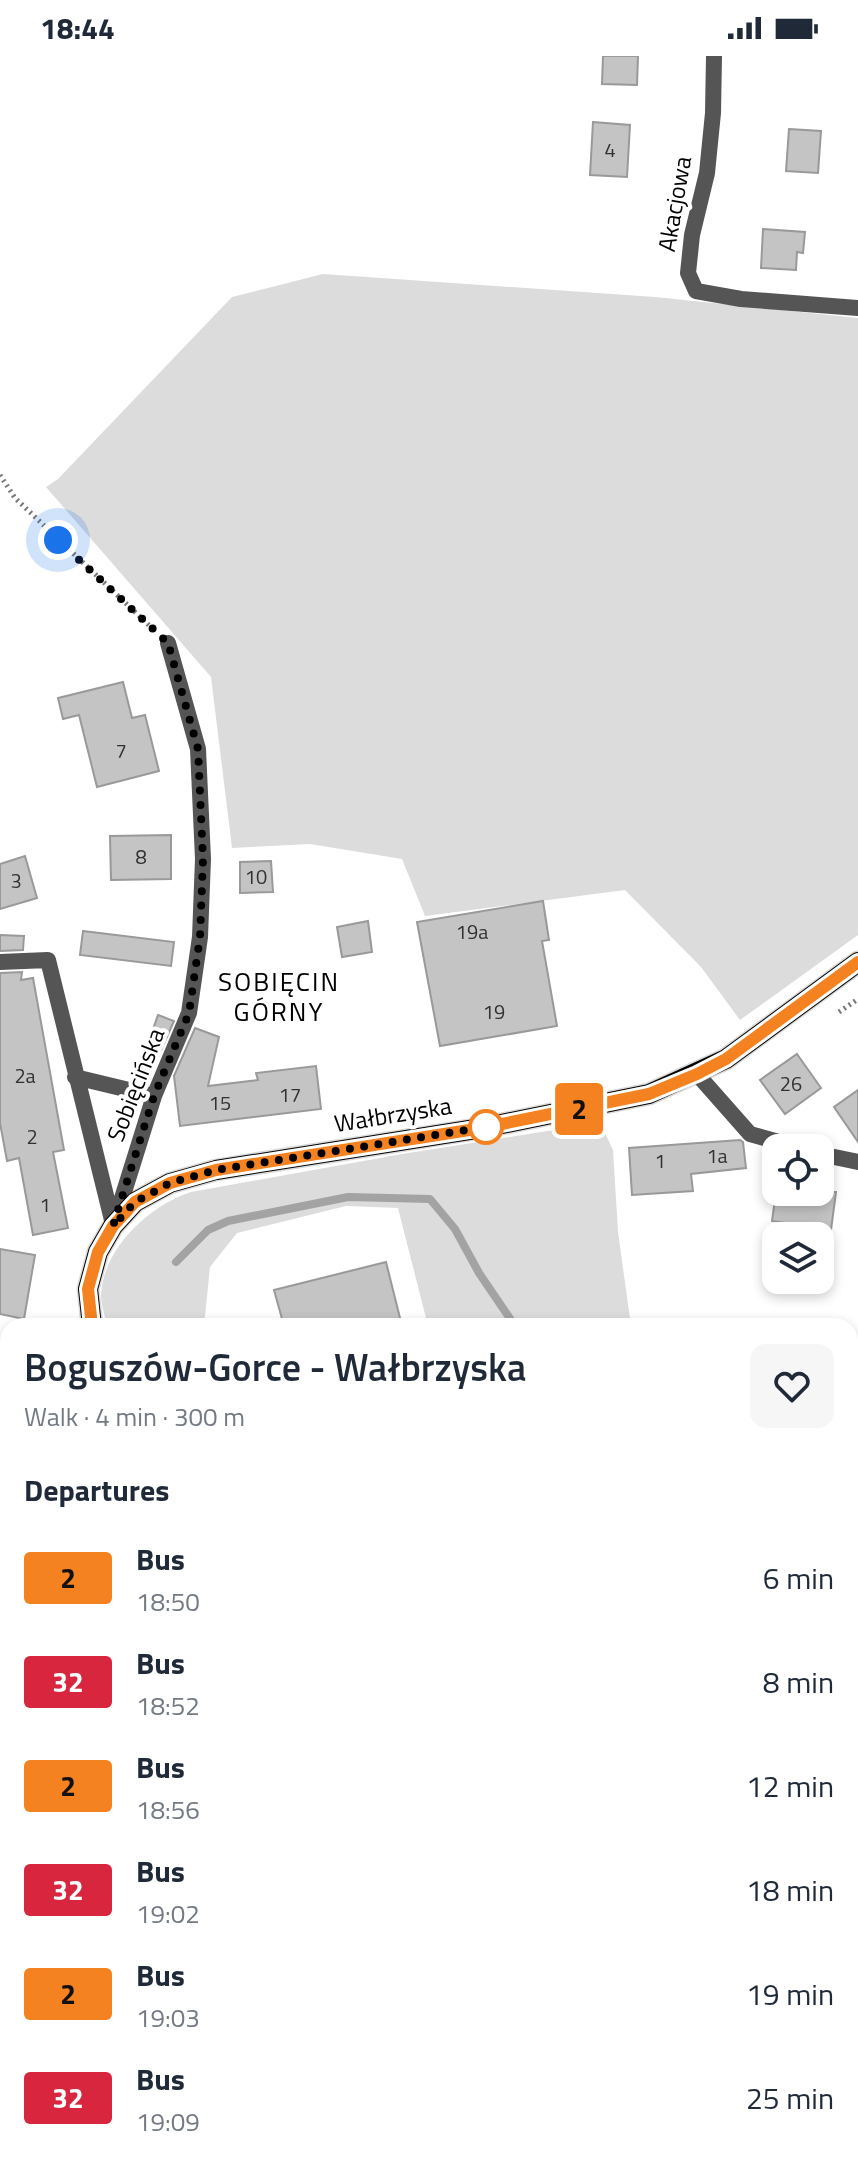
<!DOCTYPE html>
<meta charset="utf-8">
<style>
:root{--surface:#fff;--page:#f6f6f7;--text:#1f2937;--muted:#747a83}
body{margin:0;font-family:"Titillium Web",sans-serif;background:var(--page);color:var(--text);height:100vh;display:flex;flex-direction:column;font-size:30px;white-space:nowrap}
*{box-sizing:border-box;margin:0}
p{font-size:26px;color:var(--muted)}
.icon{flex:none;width:44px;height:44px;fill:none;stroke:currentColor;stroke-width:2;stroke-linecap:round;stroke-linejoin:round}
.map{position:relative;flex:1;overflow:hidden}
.sheet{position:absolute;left:0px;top:1262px;width:858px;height:850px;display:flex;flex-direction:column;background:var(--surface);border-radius:24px 24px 0 0;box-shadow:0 4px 12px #0003}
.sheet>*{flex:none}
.badge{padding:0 16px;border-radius:6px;font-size:28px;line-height:52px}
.tools{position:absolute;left:762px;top:1078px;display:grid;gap:16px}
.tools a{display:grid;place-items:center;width:72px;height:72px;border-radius:16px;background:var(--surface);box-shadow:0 4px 12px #0003;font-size:40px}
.you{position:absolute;width:40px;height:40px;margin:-20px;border:6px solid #fff;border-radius:50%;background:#1a73e8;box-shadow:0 0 0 12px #1a73e833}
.map>.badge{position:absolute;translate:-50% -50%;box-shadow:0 0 0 4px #fff}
h2{padding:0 24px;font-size:30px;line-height:72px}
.round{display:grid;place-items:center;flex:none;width:84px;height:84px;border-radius:16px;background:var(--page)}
.headline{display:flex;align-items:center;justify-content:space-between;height:136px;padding:0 24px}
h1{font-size:38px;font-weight:600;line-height:60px}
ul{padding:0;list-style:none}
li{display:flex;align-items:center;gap:24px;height:104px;padding:0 24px}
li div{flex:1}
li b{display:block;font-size:30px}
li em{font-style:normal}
li .badge{min-width:88px;font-weight:700;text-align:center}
.status{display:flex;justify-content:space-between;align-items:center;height:56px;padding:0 40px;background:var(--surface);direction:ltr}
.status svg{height:22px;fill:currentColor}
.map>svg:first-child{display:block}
.green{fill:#dcdcdc}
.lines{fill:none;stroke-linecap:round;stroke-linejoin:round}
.stream{stroke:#a3a3a3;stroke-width:8}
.building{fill:#c4c4c4;stroke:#999;stroke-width:2}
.primary-casing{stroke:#dbdbdb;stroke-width:23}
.path{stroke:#777;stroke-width:5;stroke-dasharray:2 4;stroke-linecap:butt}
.street{stroke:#555;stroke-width:16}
.primary{stroke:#000;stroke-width:20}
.line-casing{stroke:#fff;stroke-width:18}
.line{stroke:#f58220;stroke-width:12}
.walk{stroke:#000;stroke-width:8;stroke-dasharray:0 14.4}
.stop-dot{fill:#fff;stroke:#f58220;stroke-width:4}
.labels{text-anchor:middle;stroke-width:8;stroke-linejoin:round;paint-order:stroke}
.number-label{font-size:20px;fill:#313131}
.street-label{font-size:24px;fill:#000;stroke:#fff}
.neighbourhood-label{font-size:26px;letter-spacing:2px;fill:#000;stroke:#fff}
</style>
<div class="status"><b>18:44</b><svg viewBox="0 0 49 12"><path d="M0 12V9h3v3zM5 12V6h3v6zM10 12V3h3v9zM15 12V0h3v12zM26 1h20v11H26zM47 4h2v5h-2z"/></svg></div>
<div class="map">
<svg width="858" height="2111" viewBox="0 0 858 2111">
<rect width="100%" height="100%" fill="#fff"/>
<path class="green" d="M323,218l332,23 203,21v617l-118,85 -39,-53 -76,-77 -200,26 -23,-57 -92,-15 -78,4 -21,-171 -165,-190 12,-8 174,-182z
M586,1069l12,1 7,7 8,17 5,82 13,94h-203l-30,-118 -52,-2 -109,27 -27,34 -6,59h-97c-2,-10 -6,-21 -6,-31 2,-47 49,-90 90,-103l211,-38z
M850,1522l8,26v60l-8,3z"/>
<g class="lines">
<path class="stream" d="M176,1206l32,-32 20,-9 120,-24 82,2 25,30 24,44 36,53
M850,1350l8,-1"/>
</g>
<path class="building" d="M603,0h35l-1,29 -35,-1z
M593,66l37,3 -3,52 -37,-2z
M789,73l32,2 -3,42 -32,-2z
M763,173l42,3 -2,21 -6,-1 -1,18 -35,-2z
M123,626l9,36 13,-3 14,56 -62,16 -18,-72 -16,4 -5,-21z
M171,779v44l-60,1 -1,-44z
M25,800l12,42 -37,11v-45z
M271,805l2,31 -33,1v-31z
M543,845l6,39 -7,1 15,85 -117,20 -23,-124z
M368,865l4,31 -30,5 -5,-30z
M83,875l91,11 -3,24 -91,-11z
M0,879l24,1 -1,14 -23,1z
M22,916l-1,8 12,-2 31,172 -11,2 15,76 -35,7 -14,-77 -12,3 -7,-38v-150z
M158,959l16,6 -16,36 -13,-5z
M195,972l24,9 -11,49 50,-6 -2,-7 60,-7 5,43 -141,17 -6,-50z
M797,998l24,34 -36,26 -25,-34z
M858,1034v52l-24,-35z
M740,1084l3,2 3,26 -55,6 2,17 -61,4 -3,-47z
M776,1136h60l-5,38 -59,-9z
M0,1193l35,6 -11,64 -24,-5z
M386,1206l16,64h-118l-10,-36z"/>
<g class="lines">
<defs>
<path id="primary" d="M92,1270l-4,-37 10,-37 15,-26 22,-24 35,-19 46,-13 266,-42 167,-34 77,-35 132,-97
M139,2104l1,7"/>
</defs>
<use href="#primary" class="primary-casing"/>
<path class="path" d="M0,419l15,23 140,133
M839,956l19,-13"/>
<path class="street" d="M714,0l-1,57 -6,60 -15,62 -4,38 8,18 45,8 117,9
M0,906l48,-2 65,264
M697,1018l53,60 50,14
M75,1021l79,19
M820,1098l38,8
M114,1168l40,-128 35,-83 11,-76 3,-78 -5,-110 -30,-106"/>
<use href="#primary" class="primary"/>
</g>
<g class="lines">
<defs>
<path id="line" d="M92,1270l-4,-37 10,-37 15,-26 22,-24 35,-19 46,-13 266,-42 167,-34 48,-20 29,-15 132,-97"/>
</defs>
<use href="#line" class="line-casing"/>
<use href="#line" class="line"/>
<path class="walk" d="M58,484l110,103 30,106 5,110 -3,78 -11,76 -35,83 -41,130 22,-24 35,-19 46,-13 270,-43"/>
</g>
<circle class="stop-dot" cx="486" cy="1071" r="16"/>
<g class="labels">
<g class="number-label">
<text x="610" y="101">4</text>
<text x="121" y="702">7</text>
<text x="141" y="808">8</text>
<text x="256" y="828">10</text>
<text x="16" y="832">3</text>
<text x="472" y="883">19a</text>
<text x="494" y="963">19</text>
<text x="25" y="1027">2a</text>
<text x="791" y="1035">26</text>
<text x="290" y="1046">17</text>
<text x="220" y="1054">15</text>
<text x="32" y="1088">2</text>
<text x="717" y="1107">1a</text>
<text x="660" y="1112">1</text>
<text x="45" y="1156">1</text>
</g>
<g class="street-label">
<text transform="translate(675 148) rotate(-80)" y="8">Akacjowa</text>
<text transform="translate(136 1029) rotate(-69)" y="8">Sobięcińska</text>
<text transform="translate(393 1059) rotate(-9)" y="8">Wałbrzyska</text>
</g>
<g class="neighbourhood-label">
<text x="279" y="935">SOBIĘCIN<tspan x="279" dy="30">GÓRNY</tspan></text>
</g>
</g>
</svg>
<div class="tools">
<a><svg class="icon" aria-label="locate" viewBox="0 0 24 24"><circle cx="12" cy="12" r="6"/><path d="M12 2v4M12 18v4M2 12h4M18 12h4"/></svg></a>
<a><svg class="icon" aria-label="layers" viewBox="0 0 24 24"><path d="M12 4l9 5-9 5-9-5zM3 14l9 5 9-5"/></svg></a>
</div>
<div class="you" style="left:58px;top:484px"></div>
<b class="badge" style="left:579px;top:1053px;background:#f58220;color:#111">2</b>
<section class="sheet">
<div class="headline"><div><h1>Boguszów-Gorce - Wałbrzyska</h1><p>Walk · 4 min · 300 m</p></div><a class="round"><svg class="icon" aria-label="heart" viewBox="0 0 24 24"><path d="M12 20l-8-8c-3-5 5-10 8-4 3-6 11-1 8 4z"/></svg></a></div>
<h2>Departures</h2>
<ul>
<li><span class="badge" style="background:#f58220;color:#111">2</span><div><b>Bus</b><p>18:50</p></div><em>6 min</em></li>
<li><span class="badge" style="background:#d7263d;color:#fff">32</span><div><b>Bus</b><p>18:52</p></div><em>8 min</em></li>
<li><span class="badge" style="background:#f58220;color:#111">2</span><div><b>Bus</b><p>18:56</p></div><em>12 min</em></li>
<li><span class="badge" style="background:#d7263d;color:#fff">32</span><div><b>Bus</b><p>19:02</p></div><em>18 min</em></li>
<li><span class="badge" style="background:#f58220;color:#111">2</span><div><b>Bus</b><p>19:03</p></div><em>19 min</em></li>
<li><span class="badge" style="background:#d7263d;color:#fff">32</span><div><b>Bus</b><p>19:09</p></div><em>25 min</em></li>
</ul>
</section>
</div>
